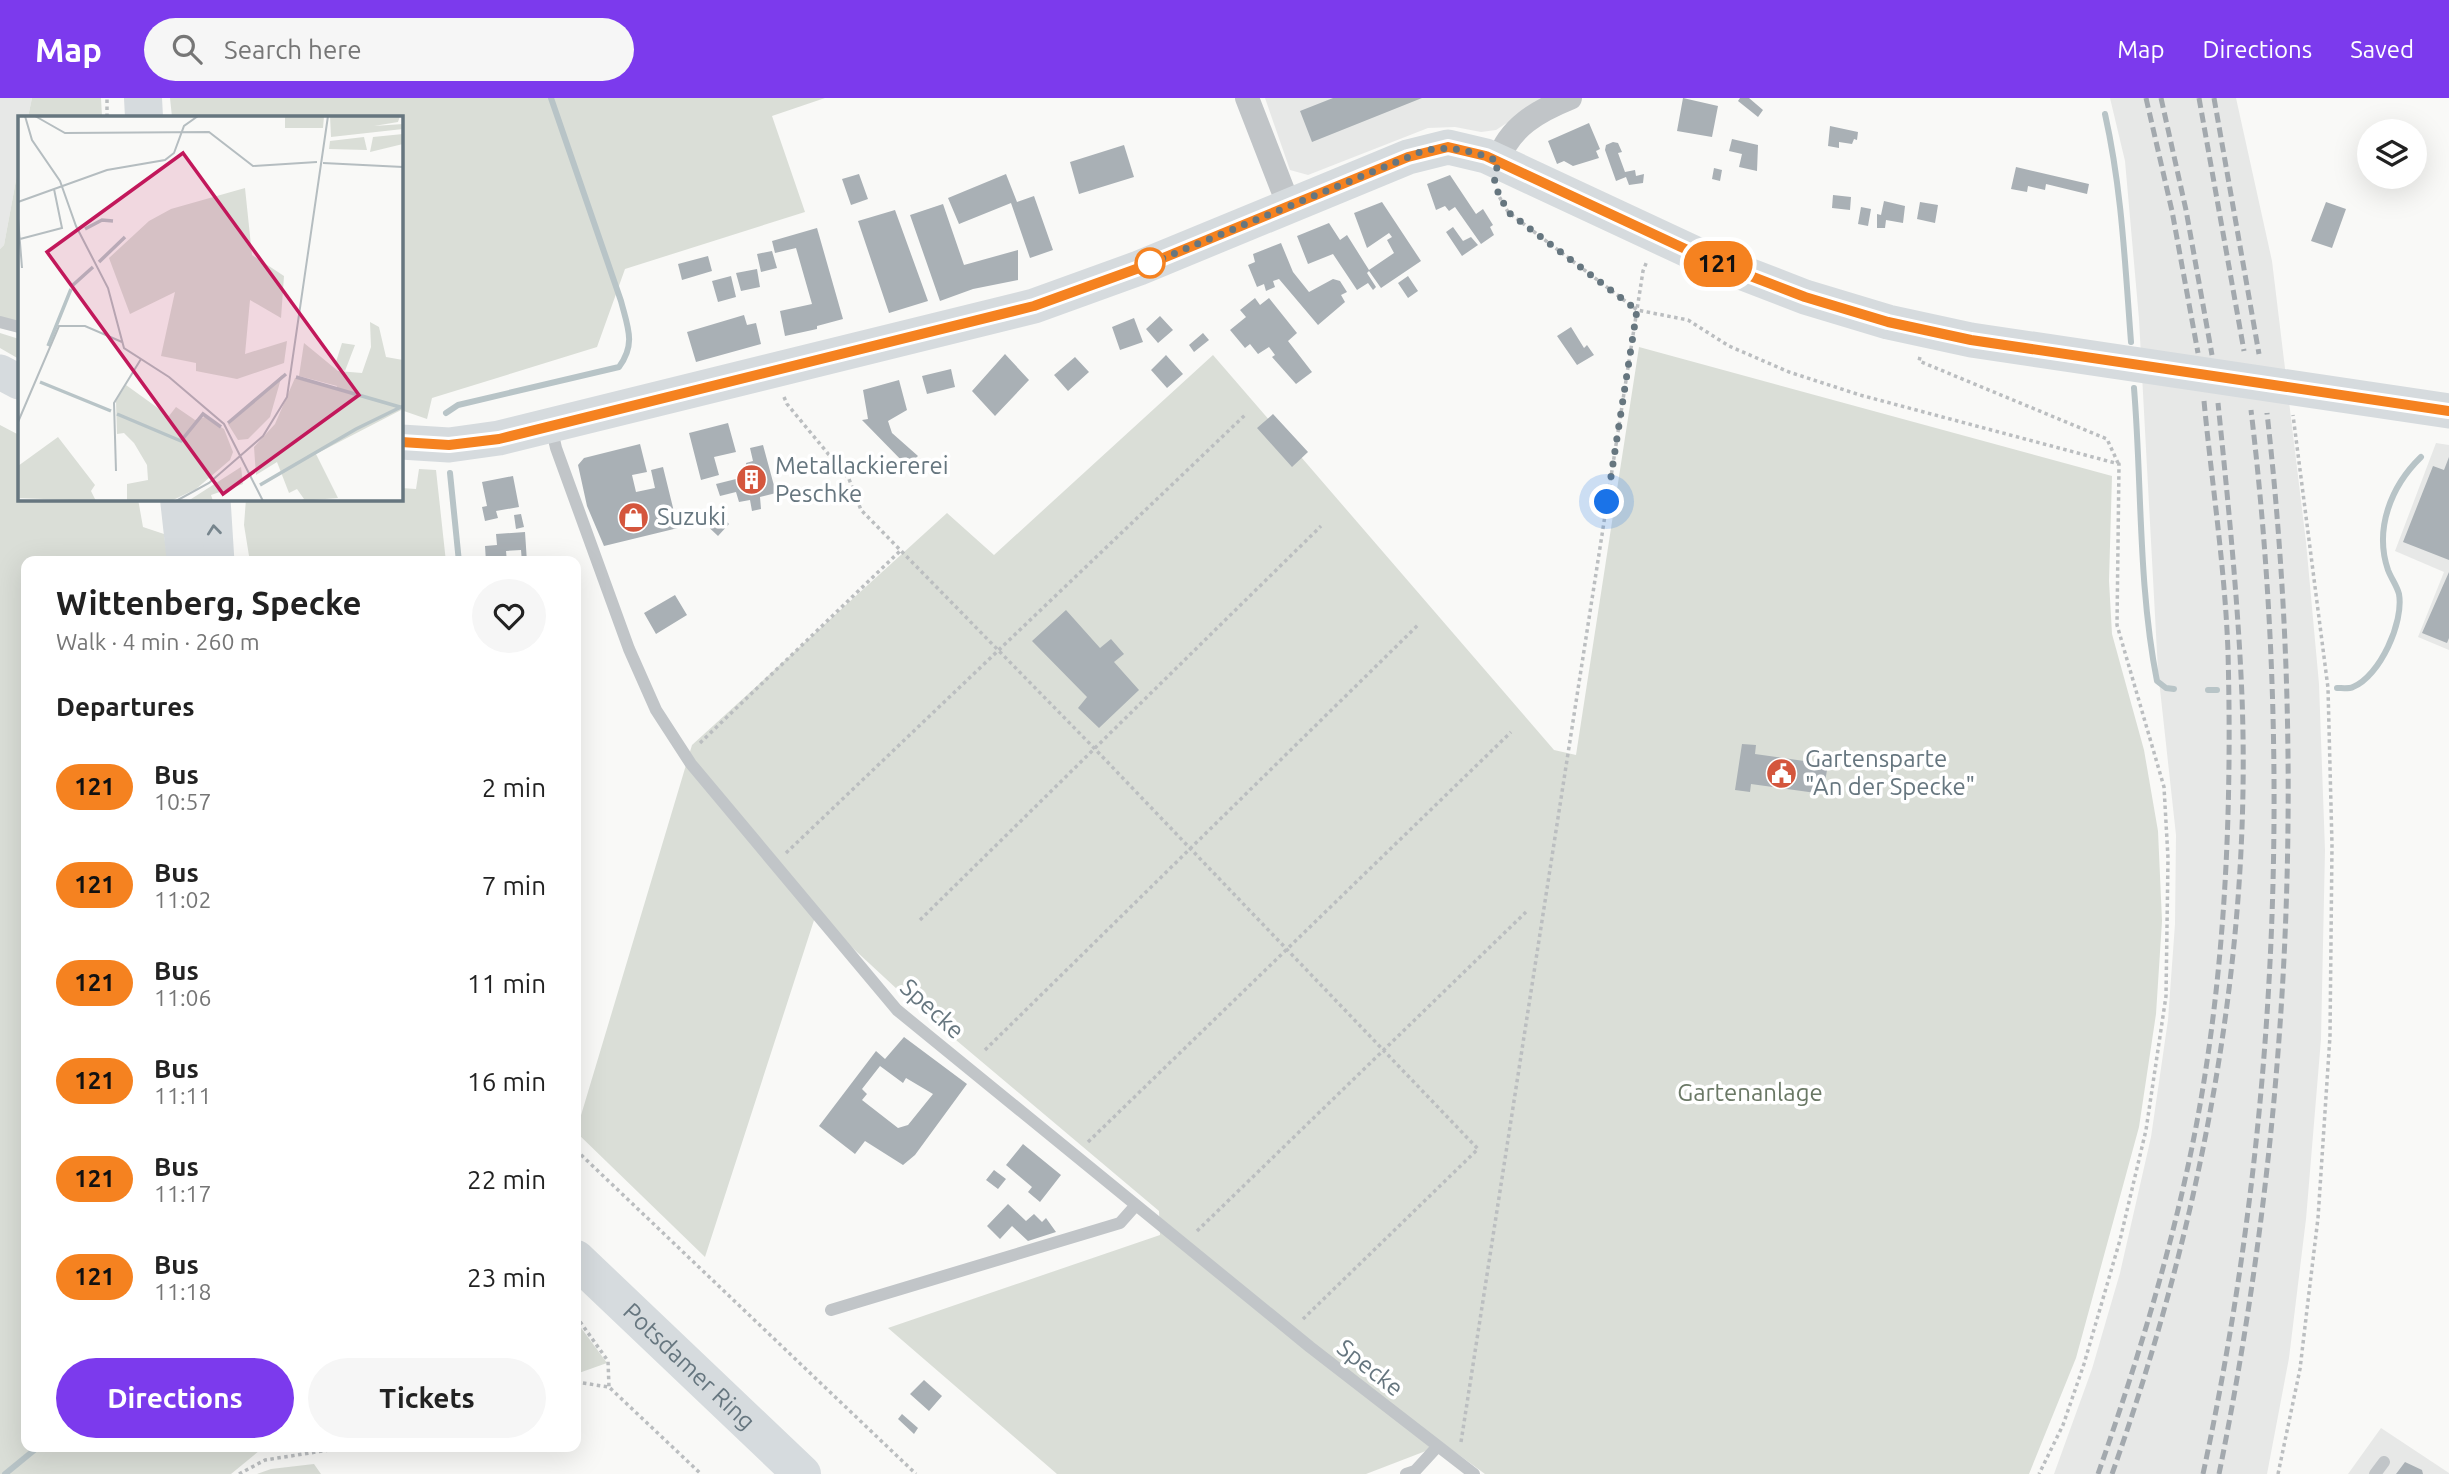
<!DOCTYPE html>
<meta charset="utf-8">
<style>
:root{--surface:#fff;--page:#f6f6f6;--text:#222;--muted:#767676;--accent:#7c3aed}
body{margin:0;font-family:Ubuntu,sans-serif;background:var(--page);color:var(--text);height:100vh;display:flex;flex-direction:column;font-size:26px;white-space:nowrap}
*{box-sizing:border-box;margin:0}
p{font-size:23px;color:var(--muted)}
.icon{flex:none;width:38px;height:38px;fill:none;stroke:currentColor;stroke-width:2;stroke-linecap:round;stroke-linejoin:round}
.map{position:relative;flex:1;overflow:hidden}
.details{position:absolute;left:21px;top:458px;width:560px;height:896px;display:flex;flex-direction:column;background:var(--surface);border-radius:14px;box-shadow:0 7px 28px #0002}
.details>*{flex:none}
.badge{padding:0 14px;border-radius:23px;font-size:24px;line-height:46px}
.tools{position:absolute;left:2357px;top:21px;display:grid;gap:14px}
.tools a{display:grid;place-items:center;width:70px;height:70px;border-radius:50%;background:var(--surface);box-shadow:0 7px 28px #0002;font-size:35px}
.you{position:absolute;width:35px;height:35px;margin:-18px;border:5px solid #fff;border-radius:50%;background:#1a73e8;box-shadow:0 0 0 10px #1a73e833}
.map>.badge{position:absolute;translate:-50% -50%;box-shadow:0 0 0 4px #fff}
h2{padding:0 35px;font-size:26px;line-height:63px}
.round{display:grid;place-items:center;flex:none;width:74px;height:74px;border-radius:37px;background:var(--page)}
.overview{display:flex;align-items:center;justify-content:space-between;height:119px;padding:0 35px}
h1{font-size:33px;font-weight:700;line-height:52px}
.action{display:flex;gap:14px;margin-top:auto;padding:14px 35px}
.action a{flex:1;height:80px;border-radius:42px;background:var(--accent);color:#fff;font-size:28px;font-weight:700;line-height:80px;text-align:center}
.action a+a{background:var(--page);color:var(--text)}
ul{padding:0;list-style:none}
li{display:flex;align-items:center;gap:21px;height:98px;padding:0 35px}
li div{flex:1}
li b{display:block;font-size:26px}
li em{font-style:normal}
li .badge{min-width:77px;font-weight:700;text-align:center}
header{display:flex;align-items:center;gap:42px;box-sizing:border-box;height:98px;padding:0 35px;background:var(--accent);color:#fff}
header strong{font-size:33px}
nav{display:flex;gap:38px;margin-inline-start:auto;font-size:24px}
.search{width:490px;height:63px;background:var(--page);display:flex;align-items:center;gap:18px;box-sizing:border-box;padding:0 24px;border-radius:38px;color:var(--muted);font-size:26px}
.map>svg:first-child{display:block}
.built{fill:#e7e8e7}
.green{fill:#daded7}
.lines{fill:none;stroke-linecap:round;stroke-linejoin:round}
.stream{stroke:#b8c4c7;stroke-width:6}
.building{fill:#a9b0b5;fill-rule:evenodd}
.path{stroke:#bbbec0;stroke-width:3.5;stroke-dasharray:3.5 3.5;stroke-linecap:butt}
.service{stroke:#c1c5c8;stroke-width:12}
.minor{stroke:#c1c5c8;stroke-width:24}
.secondary{stroke:#d6dbde;stroke-width:35}
.primary{stroke:#d6dbde;stroke-width:38}
.rail{stroke:#a3a9ae;stroke-width:5;stroke-dasharray:10 5;stroke-linecap:butt}
.oneway{stroke:#77858d}
.line-casing{stroke:#fff;stroke-width:16}
.line{stroke:#f58220;stroke-width:10}
.walk{stroke:#66767f;stroke-width:7;stroke-dasharray:0 12.6}
.stop-dot{fill:#fff;stroke:#f58220;stroke-width:3.5}
.labels{text-anchor:middle;stroke-width:7;stroke-linejoin:round;paint-order:stroke}
.poi-label{font-size:24px;fill:#66767f;stroke:#fff;text-anchor:start}
.street-label{font-size:24px;fill:#66767f;stroke:#fff}
.park-label{font-size:24px;fill:#6a7865;stroke:#fff}
.inset-river{fill:none;stroke:#b8c4c7;stroke-width:3.5}
.inset-road{fill:none;stroke:#b5bdc0;stroke-width:2}
.view{fill:#c2185b;fill-opacity:0.15;stroke:#c2185b;stroke-width:3.5}
.inset-edge{fill:none;stroke:#66767f;stroke-width:3.5}
</style>
<header>
<strong>Map</strong>
<div class="search"><svg class="icon" aria-label="search" viewBox="0 0 24 24"><circle cx="10" cy="10" r="6"/><path d="M15 15l6 6"/></svg>Search here</div>
<nav><a>Map</a><a>Directions</a><a>Saved</a></nav>
</header>
<div class="map">
<svg width="2449" height="1376" viewBox="0 0 2449 1376">
<rect width="100%" height="100%" fill="#f9f9f7"/>
<path class="built" d="M0,0h32l-4,19h-9v47l-15,81 -4,4z
M1265,0h280l-49,32 -15,2 -26,-5 -27,1 -120,47 -18,-5z
M2110,0h126l36,163 34,281 13,142 6,166 -4,189 -15,180 -17,139 -22,116h-213l38,-105 28,-96 31,-136 17,-117 7,-96 1,-89 -18,-164 -19,-352 -14,-158z
M2436,345l13,2v205l-31,-13 26,-65 -49,-21z
M2381,1330l68,45v1h-101z"/>
<path class="green" d="M32,0h69l1,19h-74z
M170,0h655l-53,18 33,96 -180,57 -28,78 -165,51 -5,21 -26,-9v-293h-229z
M19,66v160l-19,-6v-69l4,-4z
M0,235l19,6v20l-19,-11z
M1639,249l473,129 -3,105 3,53 32,116 14,81 4,90 -6,93 -17,113 -63,231 -47,116h-544l-41,-30 -78,30h-309l-169,-146 272,-93 -1,-24 -247,-208 -96,-89 -111,343 -129,-125 116,-387 255,-232 47,42 219,-200 341,395 22,5z
M0,327l19,10v64h119l5,28 21,7 4,28h-142v885h260l-27,4 -28,23h-231z
M419,371l17,1 10,92h-196l-6,-37 2,-26h155v-11l15,1z
M576,1223l31,42 -31,11z
M314,1366l7,10h-64l14,-5z"/>
<g class="lines">
<path class="stream" d="M2105,16c17,76 20,151 26,228
M2134,290c8,97 4,197 23,293l9,7 8,1
M446,315l12,-8 161,-38c17,-23 9,-39 2,-66l-70,-203
M450,375l9,89
M2337,590c5,0 12,1 16,-1 27,-11 51,-65 46,-93 -2,-8 -8,-16 -11,-24 -14,-41 3,-84 33,-113
M2208,592h9
M5,1376l33,-27"/>
</g>
<path class="building" d="M1333,0h89l-110,44 -12,-31z
M1683,0l35,8 -6,31 -35,-6z
M1740,0h9l14,12 -5,7 -20,-16z
M1589,25l11,26 -4,2 3,7 -26,8 -9,-5 -7,3 -9,-23z
M1830,28l28,6 -1,8 -3,-1 -2,5 -13,-2v6l-11,-2z
M1732,41l26,6 -1,26 -18,-4 3,-13 -13,-3z
M1613,44l5,1 4,9 -4,1 7,19 10,-2 1,6 8,-2 -1,9 -14,2 -3,-8 -10,4 -11,-31 1,-5z
M1124,47l10,32 -55,17 -9,-32z
M2016,69l73,17 -2,10 -41,-10 -1,6 -17,-4 -1,6 -16,-3z
M1714,70l8,2 -2,11 -8,-2z
M859,76l9,25 -17,6 -9,-26z
M1006,76l11,28 17,-6 19,54 -23,8 -19,-55 -52,21 -11,-26z
M1450,77l26,39 7,-5 10,16 -3,2 4,8 -13,9 -26,-37 -6,4 -4,-5 -9,4 -9,-26z
M1833,97l18,2 -1,13 -18,-2z
M1884,103l21,5 -2,17 -17,-3 -1,8h-8v-14l4,1z
M1382,104l39,59 -40,27 -12,-17 -2,2 9,14 -3,3 -5,-7 -11,7 -24,-36 -25,10 -11,-28 32,-13 11,17 7,-5 22,35 25,-17 -7,-13 5,-3 -3,-4 -22,15 -13,-35z
M1920,104l18,3 -3,18 -18,-4z
M2326,104l20,7 -14,39 -21,-7z
M943,106l21,61 54,-15v30l-45,9 -33,12 -30,-86z
M1861,109l10,2 -3,17 -10,-2z
M895,112l33,91 -39,12 -31,-92z
M1453,129l10,14 8,-4 7,8 -16,11 -16,-24z
M817,130l26,91 -26,7v3l-32,7 -5,-25 32,-7 -16,-56 -21,5 -3,-12z
M1281,145l12,29 16,20 24,-13 7,2 7,11 -6,3 4,7 -27,23 -39,-46 -6,2 2,6 -9,4 -2,-7 -7,3 -9,-22 7,-3 -2,-8z
M772,153l5,17 -16,4 -4,-18z
M708,158l4,15 -30,9 -4,-16z
M757,171l3,18 -19,4 -5,-18z
M731,178l5,21 -18,5 -6,-21z
M1408,178l10,15 -10,7 -10,-15z
M1255,200l5,7 9,-7 28,35 -9,8 24,31 -16,12 -24,-27 3,-2 -6,-8 -11,7 -8,-10 -5,4 -15,-18 16,-13 -6,-7z
M744,217l3,10 9,-2 5,21 -65,18 -9,-30z
M1160,218l13,14 -15,13 -12,-14z
M1134,220l9,24 -23,8 -8,-23z
M1571,229l13,21 3,-3 7,10 -17,10 -20,-29z
M1203,235l6,7 -15,12 -5,-7z
M1005,256l24,26 -34,36 -23,-25z
M1166,257l17,19 -16,14 -16,-18z
M1075,259l14,15 -21,19 -14,-16z
M951,271l4,18 -28,7 -5,-18z
M899,282l8,30 -19,11 4,12 26,23 -11,10 -45,-46 6,-1 -5,-29z
M1273,316l35,38 -16,15 -35,-39z
M728,325l8,29 -22,5 5,18 -18,5 -12,-47z
M640,346l7,28 -15,3 4,17 19,-4 -4,-18 12,-3 15,61 -74,18 -17,-40 -9,-41 6,-7z
M763,347l13,48 -16,4 1,12 -9,2 -2,-11 -11,2 -3,-10 -16,4 -4,-12 32,-8 -2,-13 7,-2 -3,-13z
M2449,359v103l-46,-18 30,-76 11,4z
M513,378l6,31 -23,4 2,7 -13,3 -3,-14 5,-1 -5,-24z
M713,410l16,16 -11,12 -17,-16z
M521,416l3,13 -8,2 -2,-14z
M525,434l2,30h-5l-1,-12 -15,1 1,11h-21l-1,-16 12,-1 -1,-11z
M2449,474v66l-2,5 -25,-10z
M675,497l12,20 -31,19 -12,-21z
M1066,512l34,38 11,-9 13,15 -10,8 25,28 -40,38 -21,-20 9,-11 -55,-56z
M1742,646l14,1 -1,9 63,9 1,-6 10,2 -5,28 -7,-1 -1,7 -65,-9 -1,8 -15,-2z
M904,939l63,47 -52,71 -12,10 -38,-24 -10,13 -36,-28 57,-75 9,8zM880,968l23,17 3,-5 27,16 -25,31 -10,3 -36,-28 5,-6 -5,-5z
M1023,1046l38,31 -21,27 -12,-10 4,-5 -26,-22z
M994,1072l12,9 -8,10 -12,-9z
M1008,1106l18,17 8,-7 8,8 4,-4 10,14 -28,9 -16,-15 -12,13 -13,-13z
M924,1282l18,16 -13,15 -19,-17z
M902,1316l16,14 -4,6 -16,-15z
M2405,1364l17,8 1,4h-27z"/>
<g class="lines">
<path class="path" d="M107,19v-19
M1496,93l12,21 129,98 51,10 41,26 60,26 71,23 259,69 -2,161 47,162 4,71 -2,138 -20,134 -26,110 -36,124 -21,61 -24,49
M1920,259l-1,4 188,78 11,24
M784,299l3,7 62,75 12,31 234,239 383,400 -176,171
M700,645l200,-192
M786,755l459,-438
M920,822l401,-394
M985,952l433,-425
M1088,1044l423,-410
M576,1052l340,324
M1197,1133l329,-319
M576,1218l32,45 1,26
M576,1284l33,5 92,87
M1461,1344l182,-1171 4,-10
M239,1376l26,-14 83,-13
M2278,1376l22,-105 8,-68 10,-83 12,-182 2,-191 -4,-157 -35,-273"/>
<path class="service" d="M0,224l19,5
M551,328l5,22 73,201 27,61 35,54 206,246 413,337 164,127
M831,1212l289,-87 16,-18
M1406,1376l9,-3 22,-24
M2375,1376l9,-12"/>
<path class="minor" d="M1247,0l42,108
M1498,63c11,-34 40,-50 72,-63"/>
<path class="secondary" d="M0,274l19,10
M401,344l48,3 50,-7 535,-132 105,-38 269,-111 40,-10 38,9 223,104 96,37 83,25 83,18 478,71
M213,401l4,63"/>
<g class="primary">
<path d="M143,0l1,19"/>
<path d="M179,401l7,63"/>
<path id="s1" d="M576,1161l226,215"/>
</g>
<path class="rail" d="M2146,0l26,113 26,142
M2161,0l25,112 26,145
M2199,0l45,253
M2214,0l45,256
M2098,1376c42,-120 80,-244 102,-369 26,-149 32,-302 28,-453 -3,-84 -16,-167 -24,-251
M2112,1376c88,-248 140,-513 130,-777 -4,-98 -14,-196 -24,-294
M2203,1376c75,-348 90,-711 48,-1064
M2219,1376c71,-350 88,-707 48,-1061"/>
</g>
<defs><path id="oneway-chevron" d="M-2-3.5L2.5 0L-2 3.5" fill="none" stroke-width="1.6" stroke-linecap="round" stroke-linejoin="round" transform="scale(1.75)"/></defs>
<use class="oneway" href="#oneway-chevron" transform="translate(214 432) rotate(-96)"/>
<g class="lines">
<defs>
<path id="line" d="M401,344l48,3 50,-6 535,-133 105,-38 269,-111 40,-10 38,9 223,104 96,37 83,25 83,18 478,71"/>
</defs>
<use href="#line" class="line-casing"/>
<use href="#line" class="line"/>
<path class="walk" d="M1150,165l-11,5 284,-117c27,-6 50,0 75,10l-4,23 14,28 129,98 -30,192"/>
</g>
<defs>
<symbol id="building-disc" viewBox="-11 -11 22 22"><circle r="9.5" fill="#d4563d" stroke="#fff"/><path d="M-4-6H4V6H1V3H-1V6H-4ZM-2.5-4.3h1.7v1.8h-1.7ZM.8-4.3h1.7v1.8H.8ZM-2.5-1h1.7V.8h-1.7ZM.8-1h1.7V.8H.8Z" fill="#fff"/></symbol>
<symbol id="shop-disc" viewBox="-11 -11 22 22"><circle r="9.5" fill="#d4563d" stroke="#fff"/><path d="M-5-2.5h2.3a2.7 3.5 0 0 1 5.4 0H5L5.5 6h-11ZM-1.5-2.5h3a1.5 2.3 0 0 0-3 0Z" fill="#fff"/></symbol>
<symbol id="civic-disc" viewBox="-11 -11 22 22"><circle r="9.5" fill="#d4563d" stroke="#fff"/><path d="M-.6-6.5H3V-4.5H.6V-3L4-1V1h2V6H-6V1h2V-1L-.6-3ZM-1.2 2.5V6h2.4V2.5Z" fill="#fff"/></symbol>
</defs>
<g fill-rule="evenodd">
<use href="#building-disc" x="734" y="364" width="35" height="35"/>
<use href="#shop-disc" x="616" y="402" width="35" height="35"/>
<use href="#civic-disc" x="1764" y="658" width="35" height="35"/>
</g>
<circle class="stop-dot" cx="1150" cy="165" r="14"/>
<g class="labels">
<g class="poi-label">
<text x="775" y="376">Metallackiererei<tspan x="775" dy="28">Peschke</tspan></text>
<text x="657" y="427">Suzuki</text>
<text x="1805" y="669">Gartensparte<tspan x="1805" dy="28">"An der Specke"</tspan></text>
</g>
<g class="street-label">
<text transform="translate(932 911) rotate(42)" y="8">Specke</text>
<text dy="8" stroke="none"><textPath href="#s1" startOffset="156">Potsdamer Ring</textPath></text>
<text transform="translate(1370 1270) rotate(38)" y="8">Specke</text>
</g>
<g class="park-label">
<text x="1750" y="1003">Gartenanlage</text>
</g>
</g>
<g transform="translate(18 18)">
<rect width="385" height="385" fill="#f9f9f7"/>
<path d="M267,0h39l-1,12h-38zM312,0h70l-2,6 -24,4 29,-2v5l-72,8zM385,18v10l-33,8 3,-15zM346,21l3,13 -38,-1 1,-8zM227,72l7,67 32,21 -3,42 -31,-18 -5,54 42,-13 -3,22 -47,16 -41,-8v-8l-35,-7 14,-64 -45,22 -21,-56 40,-37 22,-12zM352,206l9,5 7,30 17,3v49l-87,45 22,44 -38,3 4,-2 -7,-10 -8,4 -12,-31 -21,13 -2,-28 21,-23 20,-46 41,11 1,-3 -38,-10 5,-33 34,28 24,2 9,-26zM324,227l13,2 -10,26 -10,-6zM264,259l-12,42 -22,22 -10,1 -10,-16zM108,269l43,31 7,-9 19,13 10,-3 19,12 9,23 -3,8 -34,29 -25,12h-44v-17l21,-4 -1,-15 -13,-22 -10,-10 -7,1 -1,-33zM40,321l37,48 -4,6 5,10 -78,-3v-32zM223,351l2,17 -32,11 2,6h-25z" fill="#daded7"/>
<path class="inset-river" d="M67,113l17,-9 11,1M81,146l26,-25M55,169l20,-18M30,230l23,-57M278,261l104,30M22,266l71,29M99,298l64,27 22,-27 18,13M210,307l58,-49M242,369l96,-56 47,-23"/>
<path class="inset-road" d="M7,0l7,24 28,41 16,45 32,62 16,60 45,29 55,47 39,77M17,0l30,17 144,-1 44,34 64,-4M305,47l80,4M0,86l89,-32 58,-10 9,-7 10,-27 14,-10M0,102l4,50M2,123l42,-11 -8,-39M0,306l41,-96h26l37,16M98,355l-2,-68 27,-44M0,385h30M158,385l33,-18 54,-47 24,-39 41,-281"/>
<path class="view" d="M165,37l176,242 -136,99 -176,-242z"/>
<rect width="385" height="385" class="inset-edge"/>
</g>
</svg>
<div class="tools">
<a><svg class="icon" aria-label="layers" viewBox="0 0 24 24"><path d="M12 4l9 5-9 5-9-5zM3 14l9 5 9-5"/></svg></a>
</div>
<div class="you" style="left:1607px;top:404px"></div>
<b class="badge" style="left:1718px;top:166px;background:#f58220;color:#111">121</b>
<section class="details">
<div class="overview"><div><h1>Wittenberg, Specke</h1><p>Walk · 4 min · 260 m</p></div><a class="round"><svg class="icon" aria-label="heart" viewBox="0 0 24 24"><path d="M12 20l-8-8c-3-5 5-10 8-4 3-6 11-1 8 4z"/></svg></a></div>
<h2>Departures</h2>
<ul>
<li><span class="badge" style="background:#f58220;color:#111">121</span><div><b>Bus</b><p>10:57</p></div><em>2 min</em></li>
<li><span class="badge" style="background:#f58220;color:#111">121</span><div><b>Bus</b><p>11:02</p></div><em>7 min</em></li>
<li><span class="badge" style="background:#f58220;color:#111">121</span><div><b>Bus</b><p>11:06</p></div><em>11 min</em></li>
<li><span class="badge" style="background:#f58220;color:#111">121</span><div><b>Bus</b><p>11:11</p></div><em>16 min</em></li>
<li><span class="badge" style="background:#f58220;color:#111">121</span><div><b>Bus</b><p>11:17</p></div><em>22 min</em></li>
<li><span class="badge" style="background:#f58220;color:#111">121</span><div><b>Bus</b><p>11:18</p></div><em>23 min</em></li>
</ul>
<div class="action"><a>Directions</a><a>Tickets</a></div>
</section>
</div>
